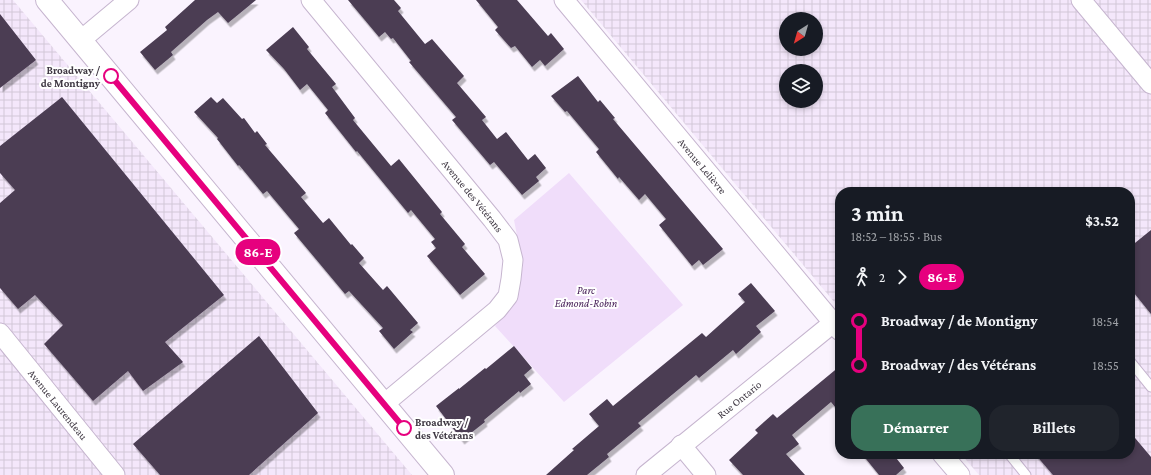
<!DOCTYPE html>
<html lang="fr">
<meta charset="utf-8">
<style>
:root{--surface:#171b24;--page:#20242c;--text:#f1f3f6;--muted:#9ea1a6;--accent:#387159}
body{margin:0;font-family:"Crimson Pro",serif;background:var(--page);color:var(--text);height:100vh;display:flex;flex-direction:column;font-size:15px;white-space:nowrap}
*{box-sizing:border-box;margin:0}
p{font-size:13px;color:var(--muted)}
.icon{flex:none;width:22px;height:22px;fill:none;stroke:currentColor;stroke-width:2;stroke-linecap:round;stroke-linejoin:round}
.map{position:relative;flex:1;overflow:hidden}
.side{position:absolute;left:835px;top:187px;width:300px;height:272px;display:flex;flex-direction:column;background:var(--surface);border-radius:16px;box-shadow:0 2px 6px #0003}
.side>*{flex:none}
.badge{padding:0 8px;border-radius:13px;font-size:14px;line-height:26px}
.needle{width:26px;rotate:217deg}
.buttons{position:absolute;left:779px;top:12px;display:grid;gap:8px}
.buttons a{display:grid;place-items:center;width:44px;height:44px;border-radius:50%;background:var(--surface);box-shadow:0 2px 6px #0003;font-size:20px}
.map>.badge{position:absolute;translate:-50% -50%;box-shadow:0 0 0 2px #fff}
.legs{display:flex;align-items:center;gap:6px;height:44px;padding:0 16px;font-size:13px}
.legs p{margin-inline-start:auto}
.overview{display:flex;align-items:center;justify-content:space-between;height:68px;padding:0 16px}
h1{font-size:22px;font-weight:700;line-height:30px}
.primary-button{display:flex;gap:8px;margin-top:auto;padding:8px 16px}
.primary-button a{flex:1;height:46px;border-radius:16px;background:var(--accent);color:#fff;font-size:16px;font-weight:700;line-height:46px;text-align:center}
.primary-button a+a{background:var(--page);color:var(--text)}
ul{padding:0 16px;list-style:none}
li{display:flex;align-items:center;gap:14px;height:44px;font-size:15px}
li i{display:grid;place-items:center;width:6px;height:100%;margin:0 5px;background:currentColor}
li i::after{content:'';width:10px;height:10px;margin:-5px;border:3px solid;border-radius:50%;background:var(--surface)}
li p{margin-inline-start:auto}
li:first-child i{background:linear-gradient(#0000 50%,currentColor 0)}
li:last-child i{background:linear-gradient(currentColor 50%,#0000 0)}
.map>svg:first-child{display:block}
.industrial{fill:url(#industrial-grid);fill-rule:evenodd}
.park{fill:#f0ddfa}
.building{fill:#4b3d53;filter:url(#shadow)}
.lines{fill:none;stroke-linecap:round;stroke-linejoin:round}
.lane-casing{stroke:#c6b5cf;stroke-width:11}
.street-casing{stroke:#c6b5cf;stroke-width:21}
.secondary-casing{stroke:#c6b5cf;stroke-width:24}
.lane{stroke:#fff;stroke-width:9}
.street{stroke:#fff;stroke-width:19}
.secondary{stroke:#fff;stroke-width:22}
.line-1-casing{stroke:#fff;stroke-width:9}
.line-1{stroke:#e6007e;stroke-width:6}
.stop-1-dot{fill:#fff;stroke:#e6007e;stroke-width:2}
.labels{text-anchor:middle;stroke-width:4;stroke-linejoin:round;paint-order:stroke}
.stop-label{font-size:11px;font-weight:bold;fill:#3f3843;stroke:#fff;text-anchor:end}
.street-label{font-size:11px;fill:#3f3843;stroke:#fff}
.park-label{font-size:11px;font-style:italic;fill:#411952;stroke:#fff}
</style>
<div class="map">
<svg width="1151" height="475" viewBox="0 0 1151 475">
<defs>
<pattern id="industrial-grid" width="8" height="8" patternUnits="userSpaceOnUse"><rect width="8" height="8" fill="#f4e7fb"/><path d="M0 4h8M4 0v8" fill="none" stroke="#d2c7d8"/></pattern>
<filter id="shadow"><feDropShadow dx="2.5" dy="4.5" stdDeviation="0" flood-color="#0004"/></filter>
</defs>
<rect width="100%" height="100%" fill="#faf3fe"/>
<path class="industrial" d="M0,0h13l399,475h-412z
M581,0h570v475h-172l-18,-21h169v-262h-290v117zM786,19h30v30h-30zM786,71h30v30h-30z"/>
<path class="park" d="M569,173l114,132 -119,97 -69,-76 20,-24 8,-36 -9,-46z"/>
<path class="building" d="M195,0h61l-28,23 -10,-11 -11,8 -36,32 2,3 -18,15 -15,-18 27,-22 -2,-3z
M348,0h46l7,8 -3,3 27,33 7,-5 32,37 -7,7 29,34 -4,3 15,19 9,-7 22,28 7,-6 11,14 -10,9 3,4 -17,14 -28,-33 -4,3 -38,-45 4,-3 -47,-55 2,-1 -18,-23 -2,1 -6,-7 -6,5z
M476,0h41l31,36 3,-3 13,16 -19,17 -5,-6 -8,7 -17,-21 -4,2 -16,-18 3,-3z
M0,14l36,46 -36,28z
M293,27l16,20 -2,2 29,35 -4,3 23,31 -2,2 38,46 8,-7 43,53 -2,2 25,30 -3,3 23,27 -25,21 -33,-39 9,-8 -5,-6 4,-3 -24,-29 -3,3 -51,-62 -1,1 -31,-39 3,-3 -21,-26 -7,6 -16,-21 -18,-19z
M578,76l20,26 2,-2 15,18 -2,1 110,130 -20,16 -4,-5 -7,6 -33,-41 7,-6 -21,-25 -6,6 -20,-23 -1,2 -22,-27 3,-3 -32,-38 -2,1 -14,-16z
M62,97l162,198 -59,47 18,20 -40,29 -15,-20 -35,30 -49,-57 19,-19 -28,-30 -17,14 -18,-21v-85l15,-13 -15,-17v-27z
M211,97l6,6 6,-5 19,21 2,-1 11,15 2,-2 10,13 -2,1 41,48 -5,4 22,26 6,-5 22,27 1,-1 12,14 -5,5 24,27 4,-4 31,37 -8,7 3,2 -19,17 -15,-18 4,-3 -34,-37 -4,3 -51,-61 5,-4 -32,-38 -4,3 -24,-29 -1,1 -21,-27 1,-1 -24,-26z
M1151,230v84l-21,-26v-41z
M751,283l24,28 -19,15 5,6 -25,22 -3,-4 -34,28 -3,-3 -58,48 3,3 -34,28 2,3 -22,18h-41l28,-25 -2,-1 27,-23 -10,-12 18,-15 6,7 89,-73 4,4 39,-35 -7,-8z
M259,336l59,77 -69,62h-89l-27,-31z
M514,346l18,22 -8,7 7,9 -11,9 -1,-2 -35,29 1,2 -23,18 -26,-34 23,-18v1l26,-21 1,1z
M840,366v47l-9,-11 -39,33 7,9 -13,10 19,21h-62l-14,-15 29,-27 -3,-3 18,-16 4,4z
M1130,432l21,25v18h-98l-18,-21h95z
M862,454h31l11,14 -8,7h-17z"/>
<g class="lines">
<defs>
<path id="lane" d="M1130,361l21,26
M1009,454l17,21"/>
<g id="street">
<path id="s1" d="M311,0l181,219 16,21 5,20 -2,19 -3,17 -11,14 -113,94"/>
<path id="s2" d="M564,0l276,331"/>
<path d="M1081,0l70,84"/>
<path d="M81,40l48,-40"/>
<path id="s3" d="M0,333l115,142"/>
<path d="M681,445l25,30"/>
<path d="M942,454l18,21"/>
<path id="s4" d="M646,475l187,-152"/>
</g>
<path id="secondary" d="M47,0l396,475"/>
</defs>
<use href="#lane" class="lane-casing"/>
<use href="#street" class="street-casing"/>
<use href="#secondary" class="secondary-casing"/>
<use href="#lane" class="lane"/>
<use href="#street" class="street"/>
<use href="#secondary" class="secondary"/>
</g>
<g class="lines">
<defs>
<path id="line-1" d="M111,76l293,352"/>
</defs>
<use href="#line-1" class="line-1-casing"/>
<use href="#line-1" class="line-1"/>
</g>
<g class="stop-1-dot">
<circle cx="111" cy="76" r="7"/>
<circle cx="404" cy="428" r="7"/>
</g>
<g class="labels">
<g class="stop-label">
<text x="100" y="74">Broadway /<tspan x="100" dy="13">de Montigny</tspan></text>
<text x="415" y="426" text-anchor="start">Broadway /<tspan x="415" dy="13">des Vétérans</tspan></text>
</g>
<g class="street-label">
<text dy="4" stroke="none"><textPath href="#s2" startOffset="216">Avenue Lelièvre</textPath></text>
<text dy="4" stroke="none"><textPath href="#s1" startOffset="254">Avenue des Vétérans</textPath></text>
<text dy="4" stroke="none"><textPath href="#s4" startOffset="120">Rue Ontario</textPath></text>
<text dy="4" stroke="none"><textPath href="#s3" startOffset="92">Avenue Laurendeau</textPath></text>
</g>
<g class="park-label">
<text x="586" y="294">Parc<tspan x="586" dy="13">Edmond-Robin</tspan></text>
</g>
</g>
</svg>
<div class="buttons">
<a><svg class="needle" viewBox="-14 -14 28 28"><path d="M0-13l5 13h-10z" fill="#e53935"/><path d="M0 13l5-13h-10z" fill="#9ea1a6"/></svg></a>
<a><svg class="icon" aria-label="layers" viewBox="0 0 24 24"><path d="M12 4l9 5-9 5-9-5zM3 14l9 5 9-5"/></svg></a>
</div>
<b class="badge" style="left:258px;top:252px;background:#e6007e;color:#fff">86-E</b>
<section class="side">
<div class="overview"><div><h1>3 min</h1><p>18:52 – 18:55 · Bus</p></div><b>$3.52</b></div>
<div class="legs"><svg class="icon" aria-label="walk" viewBox="0 0 24 24"><circle cx="13" cy="4" r="2"/><path d="M13 8l-2 6 4 7M11 14l-3 7M7 12l3-4h3l4 4"/></svg>2<svg class="icon" aria-label="forward" viewBox="0 0 24 24"><path d="M9 5l7 7-7 7"/></svg><b class="badge" style="background:#e6007e;color:#fff">86-E</b></div>
<ul>
<li><i style="color:#e6007e"></i><b>Broadway / de Montigny</b><p>18:54</p></li>
<li><i style="color:#e6007e"></i><b>Broadway / des Vétérans</b><p>18:55</p></li>
</ul>
<div class="primary-button"><a>Démarrer</a><a>Billets</a></div>
</section>
</div>
